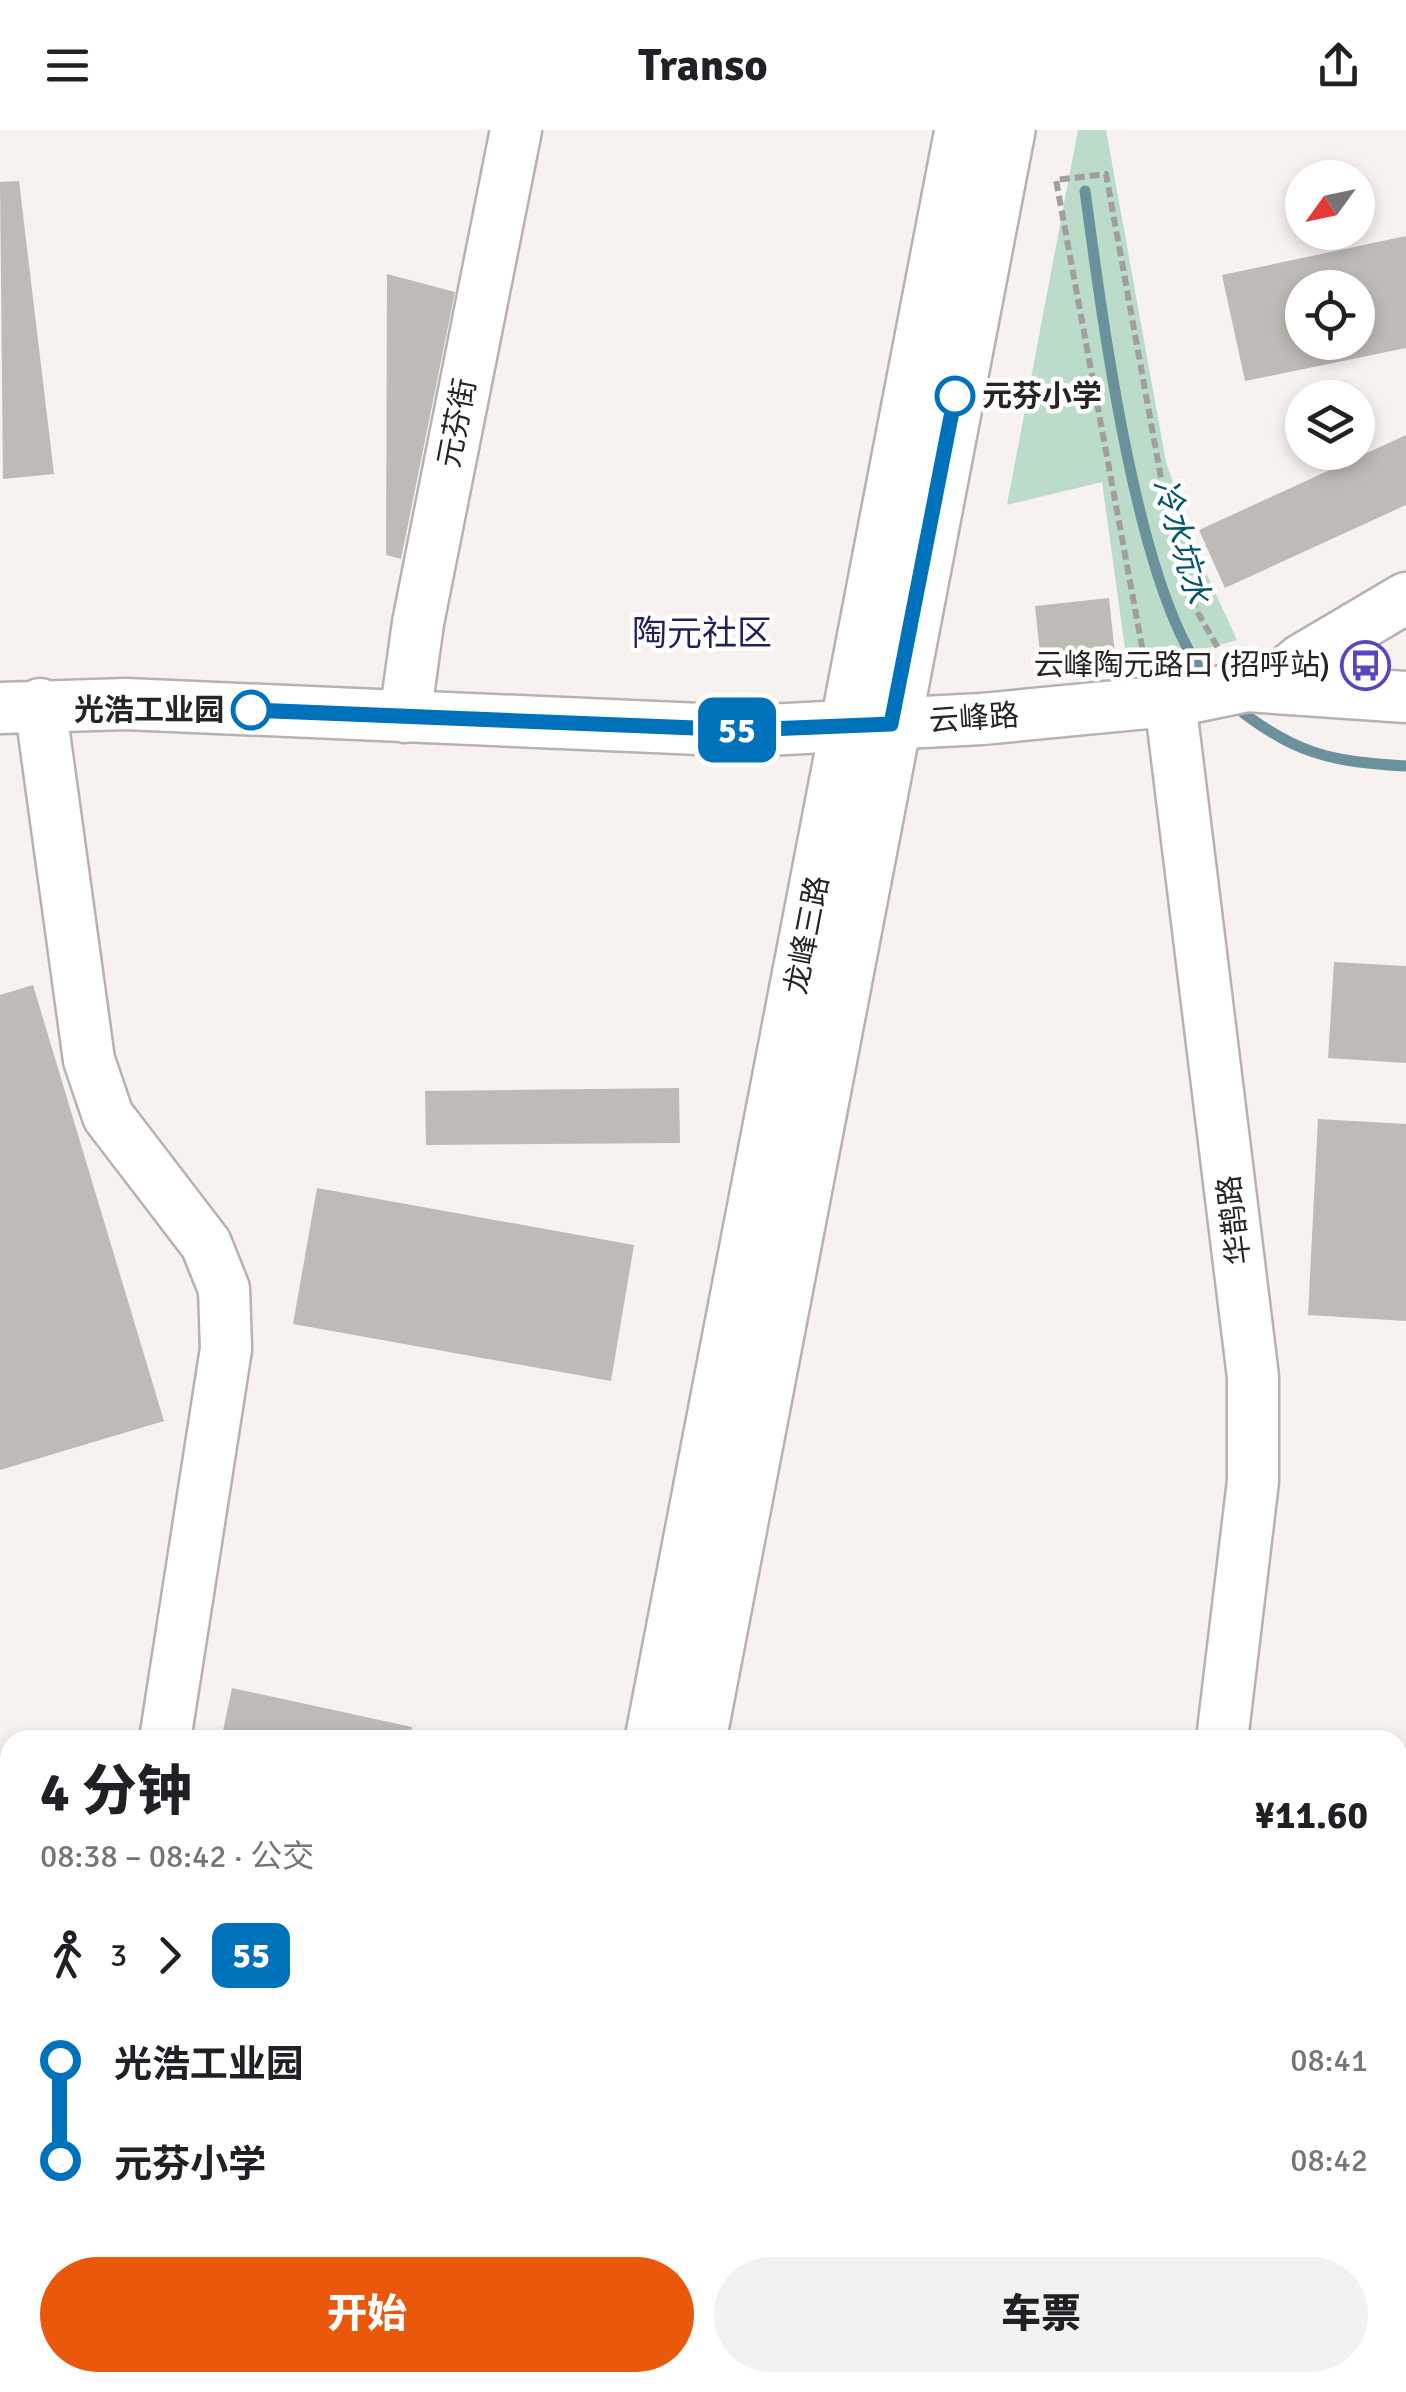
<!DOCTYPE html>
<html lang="zh">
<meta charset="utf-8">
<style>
:root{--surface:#fff;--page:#f2f2f2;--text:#202124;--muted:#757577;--accent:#ea580c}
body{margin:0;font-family:Signika,"Noto Sans SC",sans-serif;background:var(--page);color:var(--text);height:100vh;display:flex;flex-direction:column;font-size:38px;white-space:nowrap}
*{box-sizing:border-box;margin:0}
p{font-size:32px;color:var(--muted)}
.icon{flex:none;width:55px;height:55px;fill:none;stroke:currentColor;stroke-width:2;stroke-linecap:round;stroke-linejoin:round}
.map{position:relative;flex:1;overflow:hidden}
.sheet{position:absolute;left:0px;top:1600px;width:1408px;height:662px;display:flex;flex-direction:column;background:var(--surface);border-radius:30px 30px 0 0;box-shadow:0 5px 15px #0003}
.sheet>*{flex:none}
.badge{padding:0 20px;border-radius:15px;font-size:35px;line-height:65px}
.needle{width:65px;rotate:237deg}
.buttons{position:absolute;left:1285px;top:30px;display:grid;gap:20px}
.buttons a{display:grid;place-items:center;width:90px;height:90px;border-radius:50%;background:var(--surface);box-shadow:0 5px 15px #0003;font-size:50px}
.map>.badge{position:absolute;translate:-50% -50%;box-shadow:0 0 0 5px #fff}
.legs{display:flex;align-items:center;gap:15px;height:110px;padding:0 40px;font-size:32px}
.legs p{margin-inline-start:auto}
.headline{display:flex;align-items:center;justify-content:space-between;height:170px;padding:0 40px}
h1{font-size:55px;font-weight:800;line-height:75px}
.action{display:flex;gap:20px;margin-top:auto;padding:20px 40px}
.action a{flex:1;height:115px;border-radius:60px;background:var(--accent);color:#fff;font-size:40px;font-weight:800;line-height:115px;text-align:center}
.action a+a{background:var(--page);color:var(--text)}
ul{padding:0 40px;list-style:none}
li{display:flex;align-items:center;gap:35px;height:100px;font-size:38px}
li i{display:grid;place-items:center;width:15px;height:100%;margin:0 12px;background:currentColor}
li i::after{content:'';width:25px;height:25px;margin:-12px;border:8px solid;border-radius:50%;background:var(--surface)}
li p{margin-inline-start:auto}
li:first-child i{background:linear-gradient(#0000 50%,currentColor 0)}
li:last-child i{background:linear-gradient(currentColor 50%,#0000 0)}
header{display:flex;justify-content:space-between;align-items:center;height:130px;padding:0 40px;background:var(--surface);font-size:45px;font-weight:800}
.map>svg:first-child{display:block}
.green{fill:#badcc9}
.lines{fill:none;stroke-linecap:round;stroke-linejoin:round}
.stream{stroke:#6a919c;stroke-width:11}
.building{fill:#bebbb7;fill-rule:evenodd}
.minor-casing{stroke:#b7b2b1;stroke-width:55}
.major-casing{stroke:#b7b2b1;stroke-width:60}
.path{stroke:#a29e9d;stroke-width:6;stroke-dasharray:10 5;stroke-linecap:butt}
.minor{stroke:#fff;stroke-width:50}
.major{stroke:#fff;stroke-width:55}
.line-1-casing{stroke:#fff;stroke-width:22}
.line-1{stroke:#0072bc;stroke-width:15}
.stop-1-dot{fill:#fff;stroke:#0072bc;stroke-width:5}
.labels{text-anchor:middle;stroke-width:9;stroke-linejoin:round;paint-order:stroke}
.stop-label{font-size:30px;font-weight:bold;fill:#272524;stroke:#fff;text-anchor:start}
.street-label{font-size:30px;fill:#272524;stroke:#fff}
.poi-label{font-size:30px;fill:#272524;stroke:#fff;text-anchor:end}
.water-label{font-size:32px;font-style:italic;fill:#035767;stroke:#fff}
.quarter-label{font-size:35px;fill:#251e58;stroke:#fff}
</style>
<header><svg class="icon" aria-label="menu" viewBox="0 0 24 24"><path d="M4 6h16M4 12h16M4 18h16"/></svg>Transo<svg class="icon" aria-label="share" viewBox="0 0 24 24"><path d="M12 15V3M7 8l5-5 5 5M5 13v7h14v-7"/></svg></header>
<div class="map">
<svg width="1406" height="2262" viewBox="0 0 1406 2262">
<rect width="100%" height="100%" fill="#f7f2f0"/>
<path class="green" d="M1078,0h28l60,332 33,95 38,83 -72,20 -38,3 -25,-181 -95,23z"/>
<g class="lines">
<path class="stream" d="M1085,61c16,115 51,406 124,489
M1232,574c60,49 98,58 174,62"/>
</g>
<path class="building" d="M19,51l35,293 -51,5 -3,-297z
M1406,106v112l-161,33 -23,-106zM1302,158h56v54h-56z
M387,144l68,18 -54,267 -15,-4z
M1406,305v70l-181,83 -26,-58z
M1109,468l7,66 -74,8 -7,-66z
M1334,832l72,4v97l-78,-5z
M33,855l131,436 -164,49v-475z
M679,958l1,55 -254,2 -1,-54z
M1318,989l88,5v197l-98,-6z
M317,1058l317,57 -23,136 -318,-57z
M232,1558l180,39 -1,13h-190z"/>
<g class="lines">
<defs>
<path id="minor" d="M1269,557l32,-27 105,-62
M1170,571l83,676v104l-31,259
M40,574l49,356 19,56 98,128 18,45 2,60 -61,391
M0,578l126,-4 620,27 236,-12 197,-19 68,-14 159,11
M405,587l13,-94 98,-493
M0,1836l10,1
M0,2123l10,2
M52,2262l2,-10
M469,2262l1,-10"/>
<path id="major" d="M653,1610l310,-1610
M698,1610l309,-1610
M525,2262l2,-10
M573,2262l1,-10"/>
</defs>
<use href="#minor" class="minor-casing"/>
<use href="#major" class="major-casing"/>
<path class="path" d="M1145,533l-89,-483 50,-6 64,354 25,80 23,40"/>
<use href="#minor" class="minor"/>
<use href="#major" class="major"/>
</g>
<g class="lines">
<defs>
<path id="line-1" d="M251,580l495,20 145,-6 64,-328"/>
</defs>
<use href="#line-1" class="line-1-casing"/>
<use href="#line-1" class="line-1"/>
</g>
<defs>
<symbol id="bus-ring" viewBox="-11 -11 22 22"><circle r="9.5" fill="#fff" stroke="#5647bf" stroke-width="1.5"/><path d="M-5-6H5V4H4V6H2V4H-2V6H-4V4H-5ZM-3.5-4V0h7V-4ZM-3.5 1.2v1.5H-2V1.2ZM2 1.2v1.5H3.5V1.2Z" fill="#5647bf"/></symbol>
</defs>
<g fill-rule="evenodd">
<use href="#bus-ring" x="1338" y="508" width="55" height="55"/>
</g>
<g class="stop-1-dot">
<circle cx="955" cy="266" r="18"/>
<circle cx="251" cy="580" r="18"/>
</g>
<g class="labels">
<g class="stop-label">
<text x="982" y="276">元芬小学</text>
<text x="224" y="590" text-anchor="end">光浩工业园</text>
</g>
<g class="street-label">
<text transform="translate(457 293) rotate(-79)" y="10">元芬街</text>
<text transform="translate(974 588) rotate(-4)" y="10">云峰路</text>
<text transform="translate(807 805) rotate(-79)" y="10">龙峰三路</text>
<text transform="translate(1234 1090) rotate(-97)" y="10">华鹊路</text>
</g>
<g class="poi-label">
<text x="1330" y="545">云峰陶元路口 (招呼站)</text>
</g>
<g class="water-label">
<text transform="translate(1182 411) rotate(74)" y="11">冷水坑水</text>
</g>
<g class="quarter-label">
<text x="702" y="515">陶元社区</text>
</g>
</g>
</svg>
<div class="buttons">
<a><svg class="needle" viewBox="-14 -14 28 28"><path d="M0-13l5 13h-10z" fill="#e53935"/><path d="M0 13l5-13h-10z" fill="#757577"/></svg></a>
<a><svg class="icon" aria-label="locate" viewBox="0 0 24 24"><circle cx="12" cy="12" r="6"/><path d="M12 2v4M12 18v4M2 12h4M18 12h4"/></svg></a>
<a><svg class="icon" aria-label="layers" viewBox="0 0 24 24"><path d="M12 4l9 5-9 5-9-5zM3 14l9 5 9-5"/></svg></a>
</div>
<b class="badge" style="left:737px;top:600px;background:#0072bc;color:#fff">55</b>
<section class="sheet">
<div class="headline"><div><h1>4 分钟</h1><p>08:38 – 08:42 · 公交</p></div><b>¥11.60</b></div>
<div class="legs"><svg class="icon" aria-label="walk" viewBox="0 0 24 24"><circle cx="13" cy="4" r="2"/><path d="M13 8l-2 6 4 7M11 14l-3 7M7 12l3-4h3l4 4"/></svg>3<svg class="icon" aria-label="forward" viewBox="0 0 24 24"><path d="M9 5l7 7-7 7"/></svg><b class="badge" style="background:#0072bc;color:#fff">55</b></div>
<ul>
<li><i style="color:#0072bc"></i><b>光浩工业园</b><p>08:41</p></li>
<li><i style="color:#0072bc"></i><b>元芬小学</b><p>08:42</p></li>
</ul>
<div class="action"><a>开始</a><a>车票</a></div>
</section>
</div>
